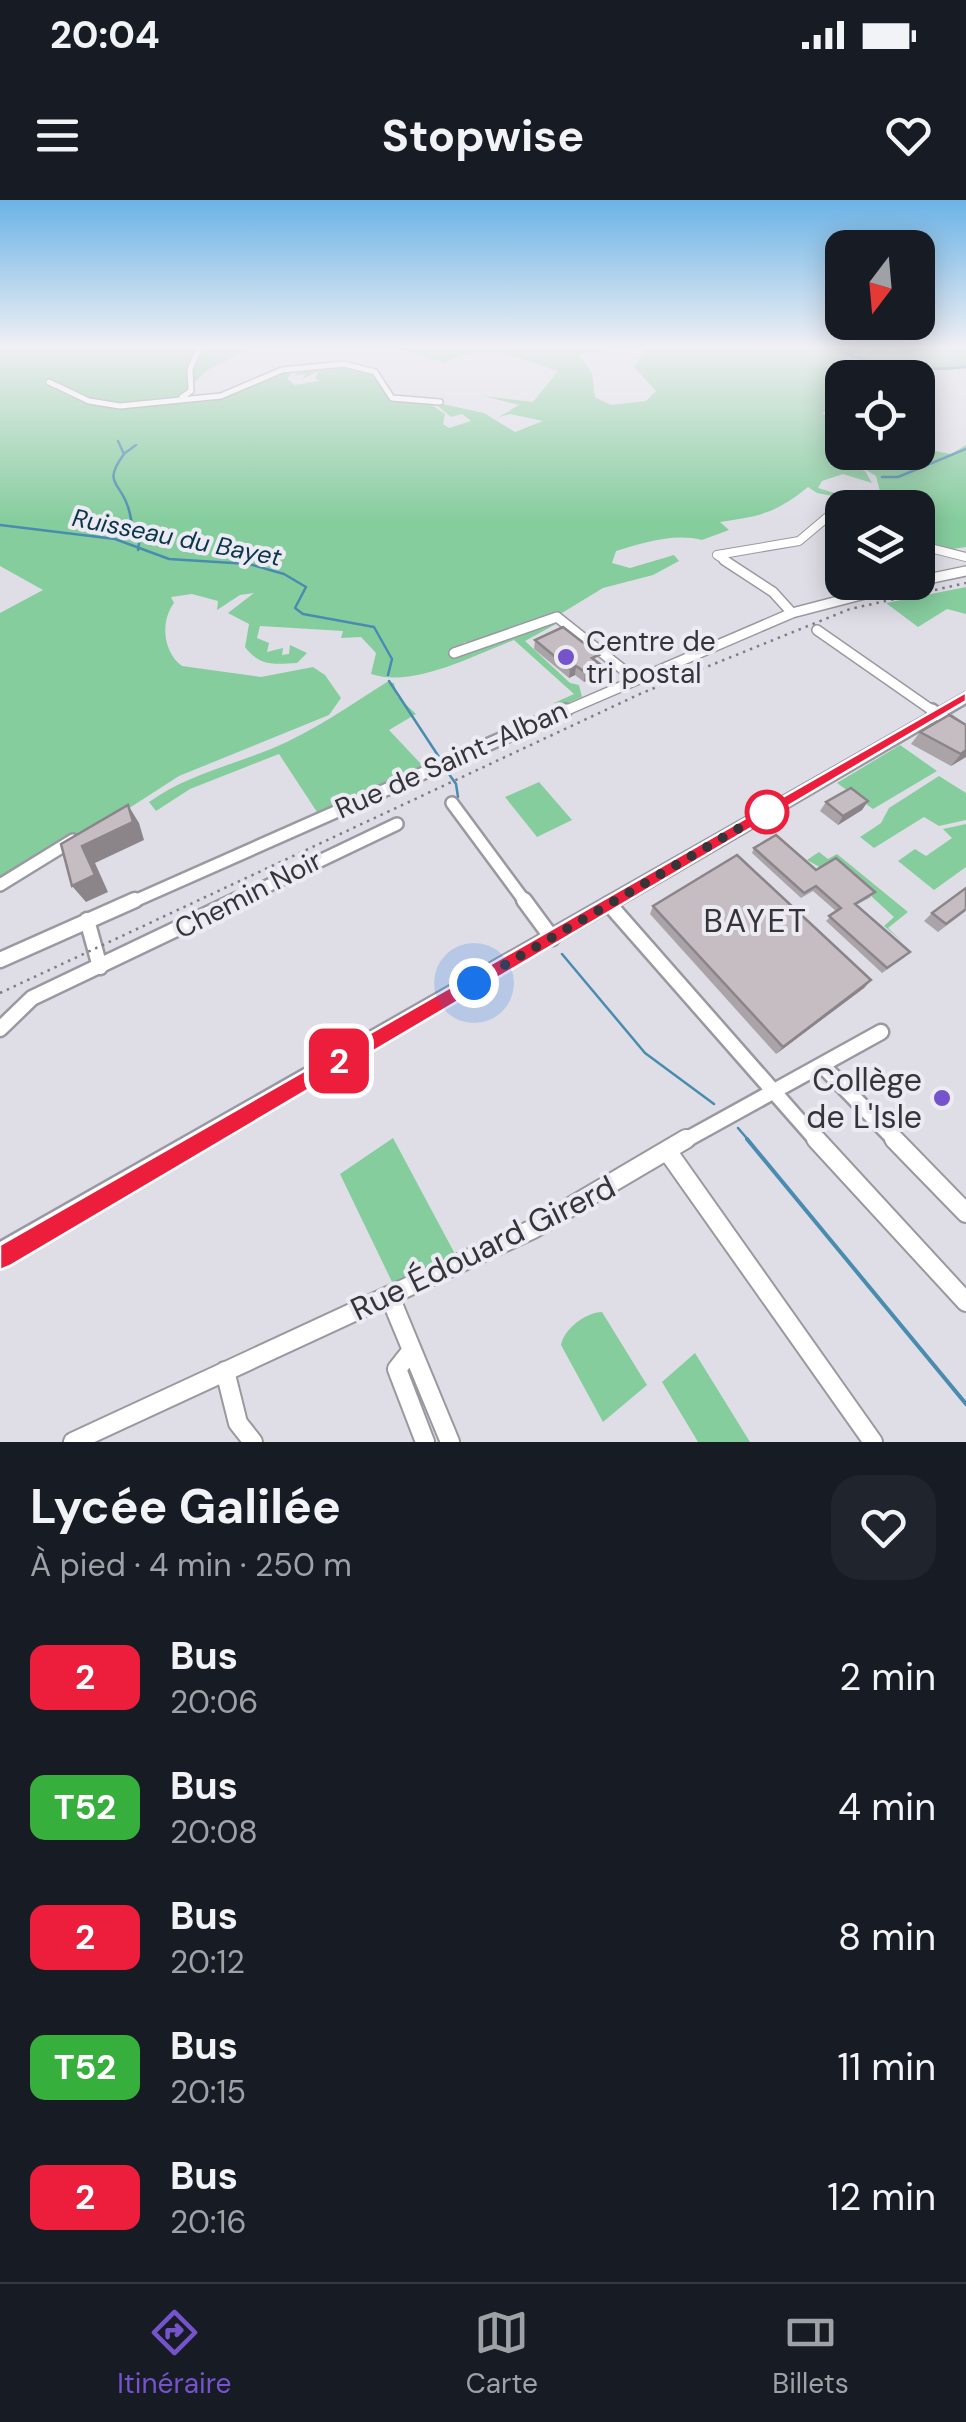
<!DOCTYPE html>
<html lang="fr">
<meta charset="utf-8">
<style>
:root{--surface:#171b24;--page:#20242c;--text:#f1f3f6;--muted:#9ea1a6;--line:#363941;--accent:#7553cc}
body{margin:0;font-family:"DM Sans",sans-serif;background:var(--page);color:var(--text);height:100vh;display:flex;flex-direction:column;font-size:38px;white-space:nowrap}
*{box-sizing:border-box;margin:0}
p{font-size:32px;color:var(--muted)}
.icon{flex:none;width:55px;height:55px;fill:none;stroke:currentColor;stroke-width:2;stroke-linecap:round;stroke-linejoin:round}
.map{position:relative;height:1242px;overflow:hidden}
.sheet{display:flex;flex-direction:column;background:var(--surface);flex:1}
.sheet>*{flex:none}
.badge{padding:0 20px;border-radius:15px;font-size:35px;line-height:65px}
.needle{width:65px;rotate:196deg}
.controls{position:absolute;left:825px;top:30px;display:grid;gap:20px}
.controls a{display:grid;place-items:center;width:110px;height:110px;border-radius:20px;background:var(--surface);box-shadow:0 5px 25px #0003;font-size:50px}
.you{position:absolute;width:50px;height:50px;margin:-25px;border:8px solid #fff;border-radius:50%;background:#1a73e8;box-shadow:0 0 0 15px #1a73e833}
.map>.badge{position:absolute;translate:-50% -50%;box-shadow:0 0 0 5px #fff}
.round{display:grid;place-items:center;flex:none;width:105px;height:105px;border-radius:30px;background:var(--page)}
.head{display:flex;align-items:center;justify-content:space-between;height:170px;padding:0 30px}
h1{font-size:48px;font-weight:700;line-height:75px}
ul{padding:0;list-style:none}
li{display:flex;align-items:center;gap:30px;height:130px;padding:0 30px}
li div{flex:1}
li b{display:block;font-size:38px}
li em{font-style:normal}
li .badge{min-width:110px;font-weight:700;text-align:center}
.status{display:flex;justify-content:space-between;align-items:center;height:70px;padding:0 50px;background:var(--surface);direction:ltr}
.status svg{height:28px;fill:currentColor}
header{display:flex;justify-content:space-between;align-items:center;height:130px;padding:0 30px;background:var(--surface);font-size:45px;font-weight:700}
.tab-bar{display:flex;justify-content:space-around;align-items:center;height:140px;border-top:2px solid var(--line);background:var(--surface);font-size:28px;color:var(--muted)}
.tab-bar a{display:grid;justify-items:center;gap:5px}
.tab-bar .on{color:var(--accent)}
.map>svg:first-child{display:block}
.green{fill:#86cd9e}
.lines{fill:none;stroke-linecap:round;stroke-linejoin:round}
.stream-far1{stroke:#498caf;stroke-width:2.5}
.stream{stroke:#498caf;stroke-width:4}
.minor-far5-casing{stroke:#9999a1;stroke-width:8}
.minor-far4-casing{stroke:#9999a1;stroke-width:10}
.minor-far3-casing{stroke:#9999a1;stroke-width:12}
.minor-far2-casing{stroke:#9999a1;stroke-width:16}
.minor-far1-casing{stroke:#9999a1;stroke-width:19}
.minor-casing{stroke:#9999a1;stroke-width:22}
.secondary-casing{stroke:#9999a1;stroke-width:5}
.minor-far5{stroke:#fff;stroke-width:5}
.minor-far4{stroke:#fff;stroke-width:8}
.minor-far3{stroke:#fff;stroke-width:9}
.minor-far2{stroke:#fff;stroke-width:11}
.minor-far1{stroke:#fff;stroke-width:14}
.minor{stroke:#fff;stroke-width:18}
.secondary{fill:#fff;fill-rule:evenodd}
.rail{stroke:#7e7d83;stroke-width:2.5;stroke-dasharray:2.5 5;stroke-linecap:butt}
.wall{fill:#aaa3a7}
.shaded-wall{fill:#8b8488}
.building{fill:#c6bdc2;stroke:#8b8488;stroke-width:2.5}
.line{fill:#ed1e3c;stroke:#fff;stroke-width:2.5}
.walk{stroke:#353539;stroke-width:10;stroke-dasharray:0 18}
.poi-dot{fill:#7553cc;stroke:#ecebf4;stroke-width:4}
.stop-dot{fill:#fff;stroke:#ed1e3c;stroke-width:5}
.labels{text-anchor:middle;stroke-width:8;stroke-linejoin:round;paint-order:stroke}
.far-water-label{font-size:25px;font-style:italic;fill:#0a364a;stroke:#ecebf4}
.poi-label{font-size:28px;fill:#353539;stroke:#ecebf4;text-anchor:start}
.street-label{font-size:28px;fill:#353539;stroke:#ecebf4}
.quarter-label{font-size:32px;letter-spacing:2.5px;fill:#353539;stroke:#ecebf4}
.near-poi-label{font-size:32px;fill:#353539;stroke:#ecebf4;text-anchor:end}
.near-street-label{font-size:32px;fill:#353539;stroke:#ecebf4}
</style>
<div class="status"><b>20:04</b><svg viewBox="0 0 49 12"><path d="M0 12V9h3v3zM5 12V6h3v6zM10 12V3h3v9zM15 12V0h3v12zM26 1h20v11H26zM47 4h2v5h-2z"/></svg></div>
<header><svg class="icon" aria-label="menu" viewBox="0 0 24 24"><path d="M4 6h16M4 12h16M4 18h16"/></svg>Stopwise<svg class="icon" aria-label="heart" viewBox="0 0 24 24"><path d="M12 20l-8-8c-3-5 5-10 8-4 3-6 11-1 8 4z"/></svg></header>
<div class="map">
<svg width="966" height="1242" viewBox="0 0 966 1242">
<rect width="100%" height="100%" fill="#dfdee7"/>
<path class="green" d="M0,147h255l-46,22 -33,30 51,-4 48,-23h18l-6,7 8,6 24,-4 -4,-3 4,-7 -17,8 4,-5 -12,2 5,-4 -4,-3 49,-5 29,6 19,30 37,3 16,11 -2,10 6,4 22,-7 -9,-7 -11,3 -18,-15 51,11 31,19 28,-11 -33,-7 -11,3 20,-12 -35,-9 49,6 25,-31c-41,-13 -74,-31 -113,-8l-53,-16h209l4,4 -27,3 14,19 3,24 16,8 35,-4 10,-10 -22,-24 10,-16 -5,-4h327v19l-17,4h17l-104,-1 -20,9v27l-20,8 20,10v8l-6,4 6,5v11l-11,7 34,13 7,12 -29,-9 -21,7 -4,7 50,15 -51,-10 -9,-6c-32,26 -47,29 -88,35l9,8 -27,10c-28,-7 -56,2 -86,11l-4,12 18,5 44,-13 5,6 -26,14 -50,13 -46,28 -86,29 -6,-3 -14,10c42,11 94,-62 128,-13l-23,-15 -31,17 45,42 9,2 3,12 -25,10 -3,-4 20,-9 -60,-54c-42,16 -100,48 -143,34l5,-21 -15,-16 -20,1 2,-7 -83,-5 -3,12 12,5 -2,9 16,-4 -1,7 7,-1 1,-9 17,8 -10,10c-22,1 -37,4 -52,-16l4,-23 -21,-11 26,-20 -14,2 -23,15 1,-9 -26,-7 -21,3 3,6c-14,19 -11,49 8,63l79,11 52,-10 12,8 16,23 -12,17 -150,61 -59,38 -79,38 -41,30v-269l43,-23 -43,-24z
M966,245v102l-19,3 -29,-7v-35l-34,-1 -8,-31 -26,-16 54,5 6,-6 -12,-6 20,-1v-4l33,6z
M966,387v27l-19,-5 -29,18 -32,-24z
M387,482l7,1 3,13 19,18 -27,16 33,35 -105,47 -38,-58 -89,35 -34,22 -7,-9c38,-27 80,-36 122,-53 43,-18 78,-43 116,-67z
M900,545l37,26 -64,38 -36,-26z
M939,576l27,17v27l-27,6 -15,-9 -50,31 -14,-11 21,-14 8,-15z
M539,582l33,38 -35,17 -32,-40z
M966,624v43l-32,23 -36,-29 17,-12 11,7 26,-18 -9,-9z
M819,652l9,7 9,-5 71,58 -20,16 15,14 -19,-16 10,-9 -23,-21 -64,-36z
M393,938l62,116 -62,30 -53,-110z
M602,1112l45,73 -44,37 -42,-77c3,-16 25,-33 41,-33z
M695,1153l55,89h-52l-36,-60z"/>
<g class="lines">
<path class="stream-far1" d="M833,147c42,22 86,25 133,20
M118,241l6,13c-22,30 -4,27 4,53 5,14 1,18 12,30l-2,13
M125,253l11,-8
M882,277h16l68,-28
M0,325l115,14 54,20 80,5 35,10 22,13 -11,21 8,6 71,13 18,32 -4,16
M389,481l52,79
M444,567l12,17 2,13
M562,754l83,99 69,51
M738,928l12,14"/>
<path class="stream" d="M747,939l219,265"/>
<defs>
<path id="minor-far5" d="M49,182l40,19 31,5 101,-10 61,-26 62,-6 31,8 17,26 48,4
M182,197l9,-6 -1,-22 10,-22"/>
<path id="minor-far4" d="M918,345l48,12
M728,362l-11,-7 82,-14 44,-37 31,4"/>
<path id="minor-far3" d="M724,360l49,32 19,21
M918,381l48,-10
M817,430l119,83
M454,453l103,-36 78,62
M560,513l232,-100 119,-31"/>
<path id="minor-far2" d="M932,510l34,24
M452,603l74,100
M0,685l73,-45
M130,703l436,-193
M232,703l165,-79"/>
<path id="minor-far1" d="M524,700l28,38
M609,704l209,238
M87,720l13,47
M0,760l135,-60
M0,829l32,-31 205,-98
M822,865l75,77
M682,942l199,-110"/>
<path id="minor" d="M816,939l150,163
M894,939l72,74
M668,952l205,290
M390,1097l60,145
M412,1150l-15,19 28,73
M225,1171l13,52 15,19
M73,1242l460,-213 153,-90"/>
<path id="secondary" d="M966,493v10l-966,563v-24z"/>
</defs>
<use href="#minor-far5" class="minor-far5-casing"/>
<use href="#minor-far4" class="minor-far4-casing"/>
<use href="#minor-far3" class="minor-far3-casing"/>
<use href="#minor-far2" class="minor-far2-casing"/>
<use href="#minor-far1" class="minor-far1-casing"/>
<use href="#minor" class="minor-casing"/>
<use href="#secondary" class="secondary-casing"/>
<use href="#minor-far5" class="minor-far5"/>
<use href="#minor-far4" class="minor-far4"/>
<use href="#minor-far3" class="minor-far3"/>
<use href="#minor-far2" class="minor-far2"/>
<use href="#minor-far1" class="minor-far1"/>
<use href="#minor" class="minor"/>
<use href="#secondary" class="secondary"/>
<path class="rail" d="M0,793l642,-300 208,-84 116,-26"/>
</g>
<path class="wall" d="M535,440l63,23 3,2 -2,9 -15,8 -9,-7 -6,3 -35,-29z
M966,525v32l-15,9 -40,-22 9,-12z
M868,601l-6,9 -24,15 -18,-14 6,-9z
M754,648l62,22 55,27 -15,8 49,52 -23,16 -56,-52 10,-10 -23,-20 -12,7 -49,-45z
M653,706l218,74 -7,8 -88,66 -126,-140z
M966,711l-28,21 -14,-11 8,-8z"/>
<path class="shaded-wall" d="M601,465l-2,9 -15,8 1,-10z
M576,466l-1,9 -6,3 1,-9z
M966,550v7l-15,9 10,-12z
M868,601l-6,9 -24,15 5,-9z
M128,605l11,18 5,17 -49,23 13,29 -22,10 -14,-16 10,-40z
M871,780l-7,8 -88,66 7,-7z"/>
<path class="building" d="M563,427l36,28 -7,3 9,7 -16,7 -9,-6 -6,3 -35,-29z
M949,515l17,10v25l-5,4 -41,-22z
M851,588l17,13 -25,15 -17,-14z
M128,605l5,17 -51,24 13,29 -23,11 -11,-42z
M776,635l40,35 20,-12 39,34 -20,12 55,48 -23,16 -58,-52 12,-8 -25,-22 -12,7 -50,-45z
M737,655l134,125 -88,67 -130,-141z
M966,688v21l-20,15 -14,-11z"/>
<linearGradient id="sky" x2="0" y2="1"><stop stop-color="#6bb3e6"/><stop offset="0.46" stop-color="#f1f0f4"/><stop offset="1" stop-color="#f1f0f4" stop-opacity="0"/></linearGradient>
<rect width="966" height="320" fill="url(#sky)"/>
<path class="line" d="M966,492v9l-956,565 -10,4v-25z"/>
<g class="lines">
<path class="walk" d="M474,783l293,-171"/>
</g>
<g class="poi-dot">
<circle cx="566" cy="457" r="10"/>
<circle cx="942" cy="898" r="10"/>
</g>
<circle class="stop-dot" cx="767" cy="612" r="20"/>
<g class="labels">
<g class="far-water-label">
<text transform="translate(177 337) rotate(11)" y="9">Ruisseau du Bayet</text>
</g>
<g class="poi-label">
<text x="586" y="451">Centre de<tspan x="586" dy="32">tri postal</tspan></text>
</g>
<g class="street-label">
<text transform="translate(451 559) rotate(-24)" y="10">Rue de Saint-Alban</text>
<text transform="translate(248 694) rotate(-27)" y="10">Chemin Noir</text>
</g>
<g class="quarter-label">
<text x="756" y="732">BAYET</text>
</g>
<g class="near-poi-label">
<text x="922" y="891">Collège<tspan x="922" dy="37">de L'Isle</tspan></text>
</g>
<g class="near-street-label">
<text transform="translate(483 1048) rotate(-26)" y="11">Rue Édouard Girerd</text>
</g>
</g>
</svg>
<div class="controls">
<a><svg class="needle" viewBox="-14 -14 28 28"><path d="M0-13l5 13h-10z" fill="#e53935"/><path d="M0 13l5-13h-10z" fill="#9ea1a6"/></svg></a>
<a><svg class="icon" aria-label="locate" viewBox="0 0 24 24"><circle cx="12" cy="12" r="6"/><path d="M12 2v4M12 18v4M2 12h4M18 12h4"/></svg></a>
<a><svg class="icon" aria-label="layers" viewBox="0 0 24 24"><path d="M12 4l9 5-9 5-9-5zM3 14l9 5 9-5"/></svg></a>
</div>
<div class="you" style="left:474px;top:783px"></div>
<b class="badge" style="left:339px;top:861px;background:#ed1e3c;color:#fff">2</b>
</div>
<section class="sheet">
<div class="head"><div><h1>Lycée Galilée</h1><p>À pied · 4 min · 250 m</p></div><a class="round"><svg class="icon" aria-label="heart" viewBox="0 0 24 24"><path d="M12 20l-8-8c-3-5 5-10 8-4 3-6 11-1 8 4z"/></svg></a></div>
<ul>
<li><span class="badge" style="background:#ed1e3c;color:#fff">2</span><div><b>Bus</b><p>20:06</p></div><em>2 min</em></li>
<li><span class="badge" style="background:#36af3d;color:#fff">T52</span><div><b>Bus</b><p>20:08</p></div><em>4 min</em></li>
<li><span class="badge" style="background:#ed1e3c;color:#fff">2</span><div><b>Bus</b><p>20:12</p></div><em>8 min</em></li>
<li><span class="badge" style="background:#36af3d;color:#fff">T52</span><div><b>Bus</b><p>20:15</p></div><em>11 min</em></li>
<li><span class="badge" style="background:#ed1e3c;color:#fff">2</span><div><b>Bus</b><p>20:16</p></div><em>12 min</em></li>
</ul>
</section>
<nav class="tab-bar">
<a class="on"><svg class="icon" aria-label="directions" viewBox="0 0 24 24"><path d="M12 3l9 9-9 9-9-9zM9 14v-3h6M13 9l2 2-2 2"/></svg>Itinéraire</a>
<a><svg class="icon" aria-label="map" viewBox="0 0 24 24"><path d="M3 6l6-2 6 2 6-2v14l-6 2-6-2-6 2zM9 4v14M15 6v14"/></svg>Carte</a>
<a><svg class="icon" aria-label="tickets" viewBox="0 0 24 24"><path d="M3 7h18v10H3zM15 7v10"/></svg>Billets</a>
</nav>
